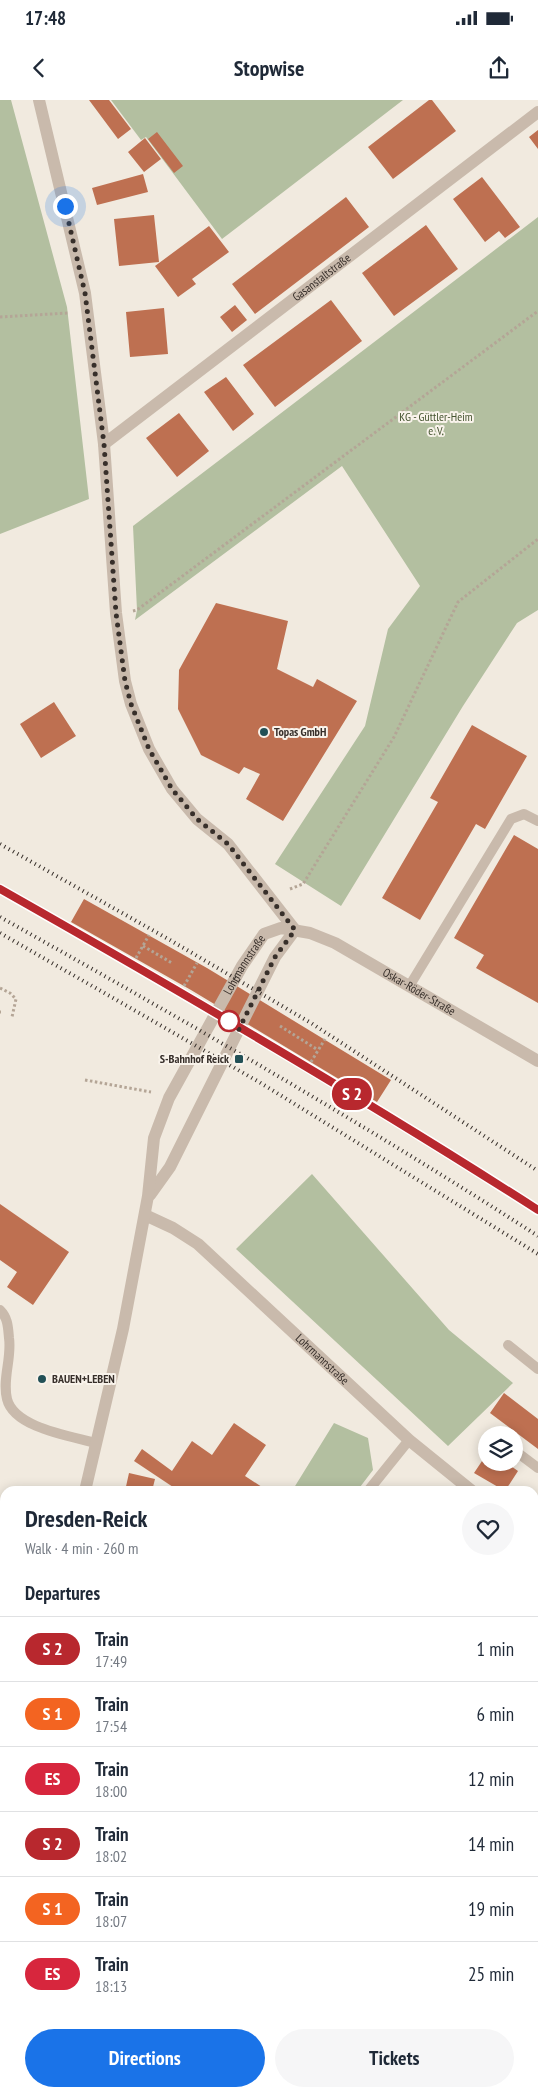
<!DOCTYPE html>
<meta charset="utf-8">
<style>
:root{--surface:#fff;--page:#f6f6f7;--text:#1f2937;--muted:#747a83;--line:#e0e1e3;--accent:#1a73e8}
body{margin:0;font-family:"PT Sans Narrow",sans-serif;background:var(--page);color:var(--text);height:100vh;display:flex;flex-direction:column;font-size:19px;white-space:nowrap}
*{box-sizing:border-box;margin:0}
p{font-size:16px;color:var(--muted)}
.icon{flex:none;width:28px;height:28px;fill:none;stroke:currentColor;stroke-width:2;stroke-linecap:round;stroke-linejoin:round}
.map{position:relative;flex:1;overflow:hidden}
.drawer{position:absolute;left:0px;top:1386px;width:539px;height:611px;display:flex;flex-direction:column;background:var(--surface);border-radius:15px 15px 0 0;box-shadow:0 2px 12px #0003}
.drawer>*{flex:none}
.badge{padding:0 10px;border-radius:16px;font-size:18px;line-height:32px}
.controls{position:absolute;left:478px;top:1326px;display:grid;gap:10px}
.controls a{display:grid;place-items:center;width:45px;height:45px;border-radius:50%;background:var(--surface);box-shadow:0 2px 12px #0003;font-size:25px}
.you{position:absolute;width:25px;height:25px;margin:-12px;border:4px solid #fff;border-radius:50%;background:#1a73e8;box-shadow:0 0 0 8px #1a73e833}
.map>.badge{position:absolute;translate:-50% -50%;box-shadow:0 0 0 2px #fff}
h2{padding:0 25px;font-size:19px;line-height:45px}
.round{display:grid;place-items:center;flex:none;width:52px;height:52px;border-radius:26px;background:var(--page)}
.head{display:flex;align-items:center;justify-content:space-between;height:85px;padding:0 25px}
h1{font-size:24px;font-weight:700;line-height:38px}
.button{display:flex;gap:10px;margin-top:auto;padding:10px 25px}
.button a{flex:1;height:58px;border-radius:30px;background:var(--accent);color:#fff;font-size:20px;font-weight:700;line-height:58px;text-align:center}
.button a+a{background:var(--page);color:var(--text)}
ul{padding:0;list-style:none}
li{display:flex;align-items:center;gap:15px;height:65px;padding:0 25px;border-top:1px solid var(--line)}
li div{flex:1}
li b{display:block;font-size:19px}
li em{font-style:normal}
li .badge{min-width:55px;font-weight:700;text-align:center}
.status{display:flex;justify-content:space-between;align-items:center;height:35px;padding:0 25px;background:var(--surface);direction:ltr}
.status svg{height:14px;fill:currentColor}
header{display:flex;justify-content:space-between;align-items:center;height:65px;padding:0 25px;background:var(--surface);font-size:22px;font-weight:700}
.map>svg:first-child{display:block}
.green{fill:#b3bfa0}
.building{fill:#be7051}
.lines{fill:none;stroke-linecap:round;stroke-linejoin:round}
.path{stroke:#b4a596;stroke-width:3;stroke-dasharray:2.5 2.5;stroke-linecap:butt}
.service{stroke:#c9baac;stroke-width:10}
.minor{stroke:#c9baac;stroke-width:12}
.tertiary{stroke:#c9baac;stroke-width:12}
.rail{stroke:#372f2a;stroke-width:4;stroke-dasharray:1 4;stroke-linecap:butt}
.line-casing{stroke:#fff;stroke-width:11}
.line{stroke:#b8282e;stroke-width:8}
.walk{stroke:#372f2a;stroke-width:5;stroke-dasharray:0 9}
.poi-dot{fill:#225056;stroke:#f9f3eb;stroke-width:2}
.stop-dot{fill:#fff;stroke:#b8282e;stroke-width:2.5}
.labels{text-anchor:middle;stroke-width:4;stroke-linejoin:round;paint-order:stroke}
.street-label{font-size:12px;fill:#372f2a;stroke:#f9f3eb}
.park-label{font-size:12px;fill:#455430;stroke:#f9f3eb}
.poi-label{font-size:12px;font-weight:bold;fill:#372f2a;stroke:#f9f3eb;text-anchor:start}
</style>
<div class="status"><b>17:48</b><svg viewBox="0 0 49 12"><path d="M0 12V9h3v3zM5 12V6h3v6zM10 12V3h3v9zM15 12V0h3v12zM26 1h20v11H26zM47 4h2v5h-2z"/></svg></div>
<header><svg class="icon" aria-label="back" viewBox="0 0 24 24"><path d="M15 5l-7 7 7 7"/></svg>Stopwise<svg class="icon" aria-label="share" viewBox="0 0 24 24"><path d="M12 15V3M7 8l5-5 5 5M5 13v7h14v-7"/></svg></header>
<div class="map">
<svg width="538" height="1997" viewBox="0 0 538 1997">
<rect width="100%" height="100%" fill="#f1eadf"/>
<path class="green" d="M0,0h11l56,207 22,192 -89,35z
M111,0h292l-181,139 -76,-102 -5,3z
M538,117v393l-21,13 -54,83 -122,200 -66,-42 90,-138 23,-97 32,-43 -78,-120 -207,154 2,-10 -4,-84z
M312,1074l137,156 64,53 -65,63 -212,-197z
M334,1323l34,15 5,32 -16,21h-65z"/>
<path class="building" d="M89,0h20l22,29 -13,10z
M429,0h3l24,31 -63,48 -25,-32z
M538,30v19l-9,-12z
M157,32l26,34 -9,7 -26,-34z
M145,38l16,21 -17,13 -16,-20z
M143,74l5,18 -51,13 -5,-17z
M482,77l38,50 -15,11 -6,-7 -14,11 -32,-43z
M346,97l23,30 -114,87 -23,-30z
M154,115l5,47 -40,4 -5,-47z
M426,125l32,44 -64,47 -32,-43z
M209,126l20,26 -37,27 4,5 -18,13 -23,-31z
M331,200l31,41 -87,66 -32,-42z
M235,205l12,15 -15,12 -12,-15z
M164,208l4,46 -38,3 -4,-45z
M226,277l28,37 -21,17 -29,-39z
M179,313l30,38 -32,26 -31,-39z
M216,503l72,18 -11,48 36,18 4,-8 40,22 -74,120 -37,-22 14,-25 -16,-7 -5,7 -38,-19 -23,-46 1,-39z
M54,602l22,34 -35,22 -21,-34z
M472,625l55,31 -42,73 -9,-5 -56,96 -38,-22 56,-96 -8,-4z
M514,735l24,14v154l-62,-35 8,-13 -30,-17z
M84,799l123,69 184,112 -14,22 -186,-112 -120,-68z
M0,1104l69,48 -36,53 -26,-18 10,-15 -17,-12z
M504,1293l34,26v30l-48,-36z
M234,1323l32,22 -21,31 23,15h-89l-45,-30 8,-12 30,22 20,-30 20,14z
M486,1355v7h19l13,9 -13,20 -31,-18z
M129,1373l26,6 -3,12h-27z
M534,1658l4,3v5l-4,6z
M534,1724l4,3v99l-4,6z
M534,1878l4,3v32l-4,-3z
M534,1932l4,3v38l-4,-3z
M42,1992h55l-3,5h-55z
M245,1992h18l-3,5h-9z
M294,1992h45l2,2 -1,3h-49z
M381,1992h7l6,5h-16z
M484,1992h7l6,5h-17z"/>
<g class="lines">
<path class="path" d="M0,217l68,-4
M133,511l4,-1 401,-299
M290,789l13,-5 91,-147 64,-135 80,-63
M143,846l29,17
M136,858l13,-23
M184,886l13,-23
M0,888l10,5 6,6 -4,18
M0,912h1
M280,926l38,24
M311,962l14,-23
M85,980l66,12
M0,1866l5,3"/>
<path class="service" d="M410,885l101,-166 13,-5 14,7
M0,1210c8,8 8,17 9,28 3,20 -7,41 -2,61 7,29 64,37 89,44
M508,1245l30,24
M514,1350l24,18
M368,1391l41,-51
M534,1484l4,6
M534,1601l4,3
M534,1712l4,3
M0,1713l5,1
M534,1861l4,1
M195,1992l5,5
M435,1992l7,5
M357,1997l3,-5"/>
<g class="minor">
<path d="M39,0l46,193 19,151 12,169 9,68 6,23 18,45 23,40 25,30 31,25 67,86"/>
<path id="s1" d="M104,344l434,-332"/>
<path id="s2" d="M145,1115l28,13 25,16 211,196 63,51"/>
<path d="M534,1425l4,1"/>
</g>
<g class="tertiary">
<path d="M150,1095l20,-28 105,-210 20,-27"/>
<path id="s3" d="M85,1391l38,-162 25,-133 6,-58 15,-40 73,-132 22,-32 17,-6 29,5 25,10 203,118"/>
<path d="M0,1767l5,-21"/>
</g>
<path class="rail" d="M0,744l170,96 141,83 227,148
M0,789c181,104 362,208 538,321
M0,817c182,102 363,206 538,319
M0,833l259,149 279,172"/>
</g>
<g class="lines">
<defs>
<path id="line" d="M0,789c182,103 362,208 538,321"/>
</defs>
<use href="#line" class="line-casing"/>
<use href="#line" class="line"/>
<path class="walk" d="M65,106l20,87 19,151 12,169 9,68 6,23 18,45 23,40 25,30 31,25 67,86 -20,27 -37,74 -9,-10"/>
</g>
<g class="poi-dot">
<circle cx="264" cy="632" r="5"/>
<rect x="234" y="954" width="10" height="10" rx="2.5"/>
<circle cx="42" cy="1279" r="5"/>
</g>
<circle class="stop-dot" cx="229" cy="921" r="10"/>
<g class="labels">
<g class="street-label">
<text dy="4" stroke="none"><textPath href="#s1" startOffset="274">Gasanstaltstraße</textPath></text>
<text dy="4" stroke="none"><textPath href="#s3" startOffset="556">Lohrmannstraße</textPath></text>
<text dy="4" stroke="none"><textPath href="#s3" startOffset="764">Oskar-Röder-Straße</textPath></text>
<text dy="4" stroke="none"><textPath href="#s2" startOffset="230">Lohrmannstraße</textPath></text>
</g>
<g class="park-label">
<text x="436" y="321">KG - Güttler-Heim<tspan x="436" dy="14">e. V.</tspan></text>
</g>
<g class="poi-label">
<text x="274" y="636">Topas GmbH</text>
<text x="229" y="963" text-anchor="end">S-Bahnhof Reick</text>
<text x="52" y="1283">BAUEN+LEBEN</text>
</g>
</g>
</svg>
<div class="controls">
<a><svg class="icon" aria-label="layers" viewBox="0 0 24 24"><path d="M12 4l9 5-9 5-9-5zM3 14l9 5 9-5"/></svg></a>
</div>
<div class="you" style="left:65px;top:106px"></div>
<b class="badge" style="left:352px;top:994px;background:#b8282e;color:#fff">S 2</b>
<section class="drawer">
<div class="head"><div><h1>Dresden-Reick</h1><p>Walk · 4 min · 260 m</p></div><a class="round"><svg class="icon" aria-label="heart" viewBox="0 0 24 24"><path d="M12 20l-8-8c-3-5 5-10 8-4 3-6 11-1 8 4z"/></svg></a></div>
<h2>Departures</h2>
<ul>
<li><span class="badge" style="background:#b8282e;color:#fff">S 2</span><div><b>Train</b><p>17:49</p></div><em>1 min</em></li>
<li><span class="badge" style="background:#f36421;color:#fff">S 1</span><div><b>Train</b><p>17:54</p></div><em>6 min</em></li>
<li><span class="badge" style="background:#d7263d;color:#fff">ES</span><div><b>Train</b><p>18:00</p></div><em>12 min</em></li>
<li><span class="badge" style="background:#b8282e;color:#fff">S 2</span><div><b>Train</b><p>18:02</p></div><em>14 min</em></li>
<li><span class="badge" style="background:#f36421;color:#fff">S 1</span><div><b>Train</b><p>18:07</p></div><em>19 min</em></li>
<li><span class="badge" style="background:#d7263d;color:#fff">ES</span><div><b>Train</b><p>18:13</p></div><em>25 min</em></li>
</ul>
<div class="button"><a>Directions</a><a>Tickets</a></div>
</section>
</div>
